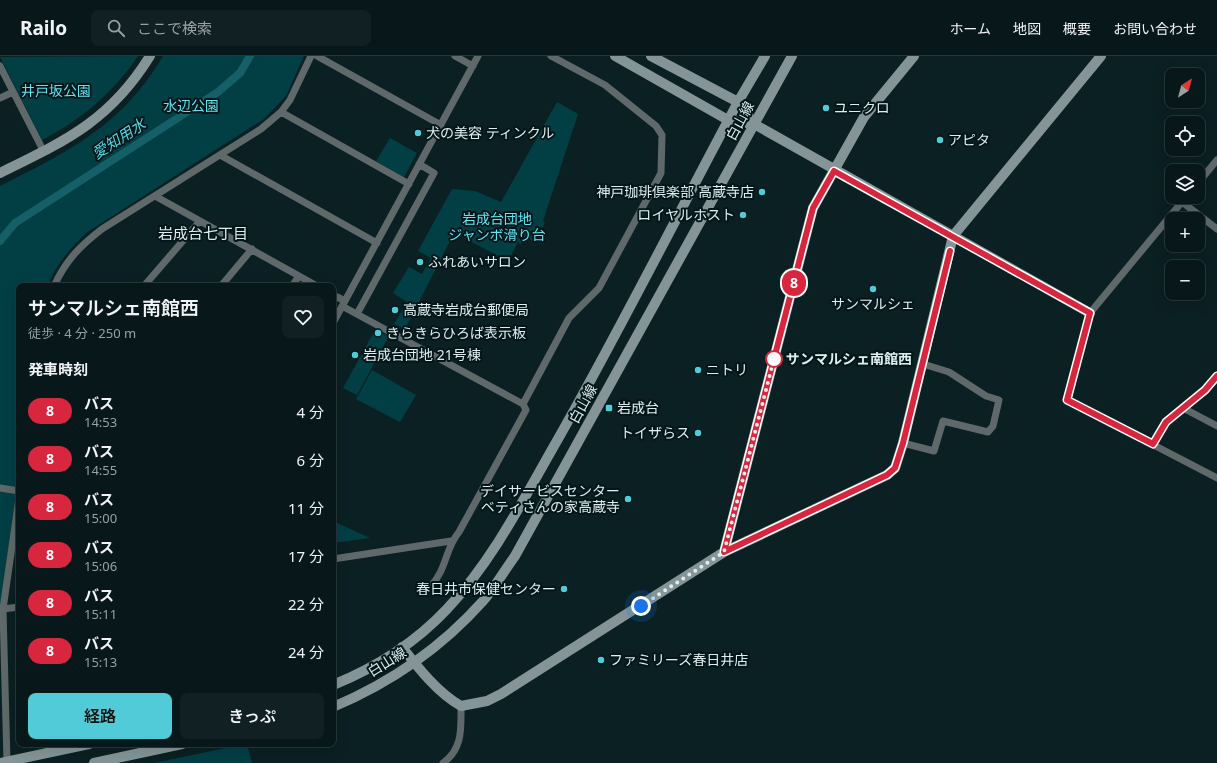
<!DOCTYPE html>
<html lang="ja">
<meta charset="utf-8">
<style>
:root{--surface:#08181a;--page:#112123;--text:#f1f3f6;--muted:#98a0a2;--line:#293739;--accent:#52cbd8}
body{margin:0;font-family:"Noto Sans","Noto Sans JP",sans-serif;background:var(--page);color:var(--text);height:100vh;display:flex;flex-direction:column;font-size:15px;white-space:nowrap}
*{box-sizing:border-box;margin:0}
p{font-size:13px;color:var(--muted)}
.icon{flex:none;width:22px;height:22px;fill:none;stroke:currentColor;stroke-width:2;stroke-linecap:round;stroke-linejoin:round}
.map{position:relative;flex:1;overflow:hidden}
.details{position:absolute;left:16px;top:227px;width:320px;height:464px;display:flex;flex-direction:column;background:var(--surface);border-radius:8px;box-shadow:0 4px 16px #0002,0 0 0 1px var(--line)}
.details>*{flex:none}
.badge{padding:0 8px;border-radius:13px;font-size:14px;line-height:26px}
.needle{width:26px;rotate:36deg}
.tools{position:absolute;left:1165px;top:12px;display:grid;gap:8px}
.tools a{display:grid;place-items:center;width:40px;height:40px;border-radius:8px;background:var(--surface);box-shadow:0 4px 16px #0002,0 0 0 1px var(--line);font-size:20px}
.you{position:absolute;width:20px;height:20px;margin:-10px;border:3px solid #fff;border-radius:50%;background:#1a73e8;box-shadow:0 0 0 6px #1a73e833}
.map>.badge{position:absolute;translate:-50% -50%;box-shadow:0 0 0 2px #fff}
h2{padding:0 12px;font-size:15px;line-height:36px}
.round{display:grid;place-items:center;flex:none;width:42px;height:42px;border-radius:8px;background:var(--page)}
.summary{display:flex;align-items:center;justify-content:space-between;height:68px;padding:0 12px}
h1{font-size:19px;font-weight:600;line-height:30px}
.button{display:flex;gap:8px;margin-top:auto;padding:8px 12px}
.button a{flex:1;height:46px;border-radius:8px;background:var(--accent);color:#111;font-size:16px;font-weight:600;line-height:46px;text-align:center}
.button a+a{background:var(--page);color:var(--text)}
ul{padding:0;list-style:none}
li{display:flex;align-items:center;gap:12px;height:48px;padding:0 12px}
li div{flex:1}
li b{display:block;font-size:15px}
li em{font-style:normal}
li .badge{min-width:44px;font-weight:700;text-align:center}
header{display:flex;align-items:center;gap:24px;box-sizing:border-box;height:56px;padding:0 20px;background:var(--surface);border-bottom:1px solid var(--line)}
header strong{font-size:19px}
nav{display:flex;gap:22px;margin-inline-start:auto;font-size:14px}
.search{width:280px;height:36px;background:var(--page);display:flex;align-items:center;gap:10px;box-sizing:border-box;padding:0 14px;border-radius:8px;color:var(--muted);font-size:15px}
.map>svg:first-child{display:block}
.green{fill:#023f45}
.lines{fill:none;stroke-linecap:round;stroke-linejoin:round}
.canal{stroke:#156068;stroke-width:8}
.street{stroke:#5f696a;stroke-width:7}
.secondary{stroke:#859597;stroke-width:10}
.line-casing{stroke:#fff;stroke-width:9}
.line{stroke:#d7263d;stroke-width:6}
.walk{stroke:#e0edee;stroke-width:4;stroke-dasharray:0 7.2}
.poi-dot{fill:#52cbd8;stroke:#031619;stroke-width:1.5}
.stop-dot{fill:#fff;stroke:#d7263d;stroke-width:2}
.labels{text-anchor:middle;stroke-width:4;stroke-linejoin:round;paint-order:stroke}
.park-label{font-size:14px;fill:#5ee4f3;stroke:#031619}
.poi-label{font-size:14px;fill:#e0edee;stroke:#031619;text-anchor:start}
.street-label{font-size:14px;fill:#e0edee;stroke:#031619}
.stop-label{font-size:14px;font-weight:bold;fill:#e0edee;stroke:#031619;text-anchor:start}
.water-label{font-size:15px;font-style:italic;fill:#52dae8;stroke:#031619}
.neighbourhood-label{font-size:15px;fill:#e0edee;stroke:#031619}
</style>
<header>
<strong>Railo</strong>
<div class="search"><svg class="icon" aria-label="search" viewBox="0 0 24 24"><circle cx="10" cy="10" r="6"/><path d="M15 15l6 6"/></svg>ここで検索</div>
<nav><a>ホーム</a><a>地図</a><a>概要</a><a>お問い合わせ</a></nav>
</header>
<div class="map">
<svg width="1217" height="707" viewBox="0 0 1217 707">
<rect width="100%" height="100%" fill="#0b2022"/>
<path class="green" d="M138,0c-25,37 -57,64 -96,84l-42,-83z
M163,0h141l-18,40 -22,23 -178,114c-16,16 -30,31 -38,53h-29v188l-19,134v-422c69,-35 123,-61 163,-130z
M557,46l21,12 -35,107 2,1 -10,20 -10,-5 -4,7 -3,-2 -10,19 -54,-28 -49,96 -11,-5 13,-22 -14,-9 16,-26 13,7 9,-16 -13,-7 34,-62 23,2 26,11z
M390,82l27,15 -13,24 -28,-16z
M375,274l14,6 -32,59 -14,-7z
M372,314l44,25 -16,27 -44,-23z
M333,465l37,17 -37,5z
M245,688h2l5,19h-98z"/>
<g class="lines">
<path class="canal" d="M0,185l15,-18 203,-131 22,-19 10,-17"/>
<path class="street" d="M317,0l124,69
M455,0l18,10
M0,10l44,86
M0,42l13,-6
M281,56l128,72
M220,99l157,88
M1198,127l19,-23
M155,140l162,90
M1186,141l-96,116 -23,87 150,78
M1182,146l35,27
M54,230c12,-26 26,-40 48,-57l159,-100 20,-17 9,-12 21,-44
M144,230l56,-65
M221,230l31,-37
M292,230l7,-10
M333,239l12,6
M342,250l181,98
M357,258l77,-141 -15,-9
M333,267l145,-267
M1183,352l34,18
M903,387l31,8 9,-30 45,11 5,-6 6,-26 -13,-4 -37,-24 -26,-8
M1153,388l13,-22 39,-31 12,-15
M0,432l19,3
M333,503l118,-18
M430,531c17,-17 15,-39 29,-55l67,-122 -3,-6 46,-86 30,-30 62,-115 1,-38 -6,-9 -51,-41 -54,-29
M3,553l16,-2
M7,706l-4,-153 16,-111
M443,707c20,-14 18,-35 18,-57"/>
<path class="secondary" d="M615,0l113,64 26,4 336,189
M651,0l87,46 16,22
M0,117c65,-32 110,-52 150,-117
M724,496l89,-344 51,-91 50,-61
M402,591c17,22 36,46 59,59l26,-5 14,-7 223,-142 163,-77 8,-7 8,-25 50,-207 148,-180
M333,629c42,-17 83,-43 114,-76 47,-50 77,-111 111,-170 63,-111 120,-225 180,-337l27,-46
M333,651c57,-24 109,-60 150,-106 12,-14 21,-30 32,-45l277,-500
M0,707l89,-19
M94,707l88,-19"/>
</g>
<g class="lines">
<defs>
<path id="line" d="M950,195l-47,192 -8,25 -8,7 -163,77 89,-344 21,-37 256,142 -23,87 86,44 13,-22 39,-32 12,-14"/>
</defs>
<use href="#line" class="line-casing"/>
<use href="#line" class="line"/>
<path class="walk" d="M641,550l83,-54 50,-193"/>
</g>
<g class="poi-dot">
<circle cx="826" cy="52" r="4"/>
<circle cx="418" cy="77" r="4"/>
<circle cx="940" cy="84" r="4"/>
<circle cx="762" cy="136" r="4"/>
<circle cx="743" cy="159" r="4"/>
<circle cx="420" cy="206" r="4"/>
<circle cx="873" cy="233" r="4"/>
<circle cx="395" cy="254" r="4"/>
<circle cx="378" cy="277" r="4"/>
<circle cx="355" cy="299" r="4"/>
<circle cx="698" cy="314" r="4"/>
<rect x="605" y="348" width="8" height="8" rx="2"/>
<circle cx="698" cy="377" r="4"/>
<circle cx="628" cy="443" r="4"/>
<circle cx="564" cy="533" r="4"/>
<circle cx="601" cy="604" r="4"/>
</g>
<circle class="stop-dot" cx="774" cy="303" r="8"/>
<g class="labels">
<g class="park-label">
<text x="56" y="40">井戸坂公園</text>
<text x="191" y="55">水辺公園</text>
<text x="497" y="168">岩成台団地<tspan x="497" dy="16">ジャンボ滑り台</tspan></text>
</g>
<g class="poi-label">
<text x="834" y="57">ユニクロ</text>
<text x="426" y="82">犬の美容 ティンクル</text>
<text x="948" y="89">アピタ</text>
<text x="754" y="141" text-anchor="end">神戸珈琲倶楽部 高蔵寺店</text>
<text x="735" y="164" text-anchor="end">ロイヤルホスト</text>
<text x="428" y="211">ふれあいサロン</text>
<text x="873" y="253" text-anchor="middle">サンマルシェ</text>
<text x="403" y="259">高蔵寺岩成台郵便局</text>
<text x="386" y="282">きらきらひろば表示板</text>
<text x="363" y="304">岩成台団地 21号棟</text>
<text x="706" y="319">ニトリ</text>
<text x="617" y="357">岩成台</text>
<text x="690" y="382" text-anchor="end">トイザらス</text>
<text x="620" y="440" text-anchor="end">デイサービスセンター<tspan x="620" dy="16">ベティさんの家高蔵寺</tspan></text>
<text x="556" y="538" text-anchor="end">春日井市保健センター</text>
<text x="609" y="609">ファミリーズ春日井店</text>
</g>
<g class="street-label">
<text transform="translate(740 65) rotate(-61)" y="5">白山線</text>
<text transform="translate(583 348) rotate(-61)" y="5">白山線</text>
<text transform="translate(387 606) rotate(-32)" y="5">白山線</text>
</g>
<g class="stop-label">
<text x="786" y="308">サンマルシェ南館西</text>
</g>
<g class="water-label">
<text transform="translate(119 83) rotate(-33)" y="5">愛知用水</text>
</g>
<g class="neighbourhood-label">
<text x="203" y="183">岩成台七丁目</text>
</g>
</g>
</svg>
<div class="tools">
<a><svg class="needle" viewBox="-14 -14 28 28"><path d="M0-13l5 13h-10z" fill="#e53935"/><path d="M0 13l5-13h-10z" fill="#98a0a2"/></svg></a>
<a><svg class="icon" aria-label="locate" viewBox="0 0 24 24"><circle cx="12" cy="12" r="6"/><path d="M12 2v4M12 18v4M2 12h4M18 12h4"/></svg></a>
<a><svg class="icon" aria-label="layers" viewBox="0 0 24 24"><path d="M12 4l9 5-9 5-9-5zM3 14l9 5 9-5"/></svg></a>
<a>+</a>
<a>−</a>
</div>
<div class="you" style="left:641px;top:550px"></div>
<b class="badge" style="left:794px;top:227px;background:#d7263d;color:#fff">8</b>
<section class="details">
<div class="summary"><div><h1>サンマルシェ南館西</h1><p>徒歩 · 4 分 · 250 m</p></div><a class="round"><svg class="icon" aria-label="heart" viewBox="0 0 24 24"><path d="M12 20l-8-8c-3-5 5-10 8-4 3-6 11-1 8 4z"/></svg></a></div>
<h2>発車時刻</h2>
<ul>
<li><span class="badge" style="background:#d7263d;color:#fff">8</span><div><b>バス</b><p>14:53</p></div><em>4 分</em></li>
<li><span class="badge" style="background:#d7263d;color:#fff">8</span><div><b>バス</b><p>14:55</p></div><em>6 分</em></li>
<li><span class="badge" style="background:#d7263d;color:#fff">8</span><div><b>バス</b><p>15:00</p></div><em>11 分</em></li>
<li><span class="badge" style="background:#d7263d;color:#fff">8</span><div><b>バス</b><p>15:06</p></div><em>17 分</em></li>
<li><span class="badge" style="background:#d7263d;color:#fff">8</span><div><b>バス</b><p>15:11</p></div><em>22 分</em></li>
<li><span class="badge" style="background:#d7263d;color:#fff">8</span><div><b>バス</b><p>15:13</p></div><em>24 分</em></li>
</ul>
<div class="button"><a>経路</a><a>きっぷ</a></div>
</section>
</div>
